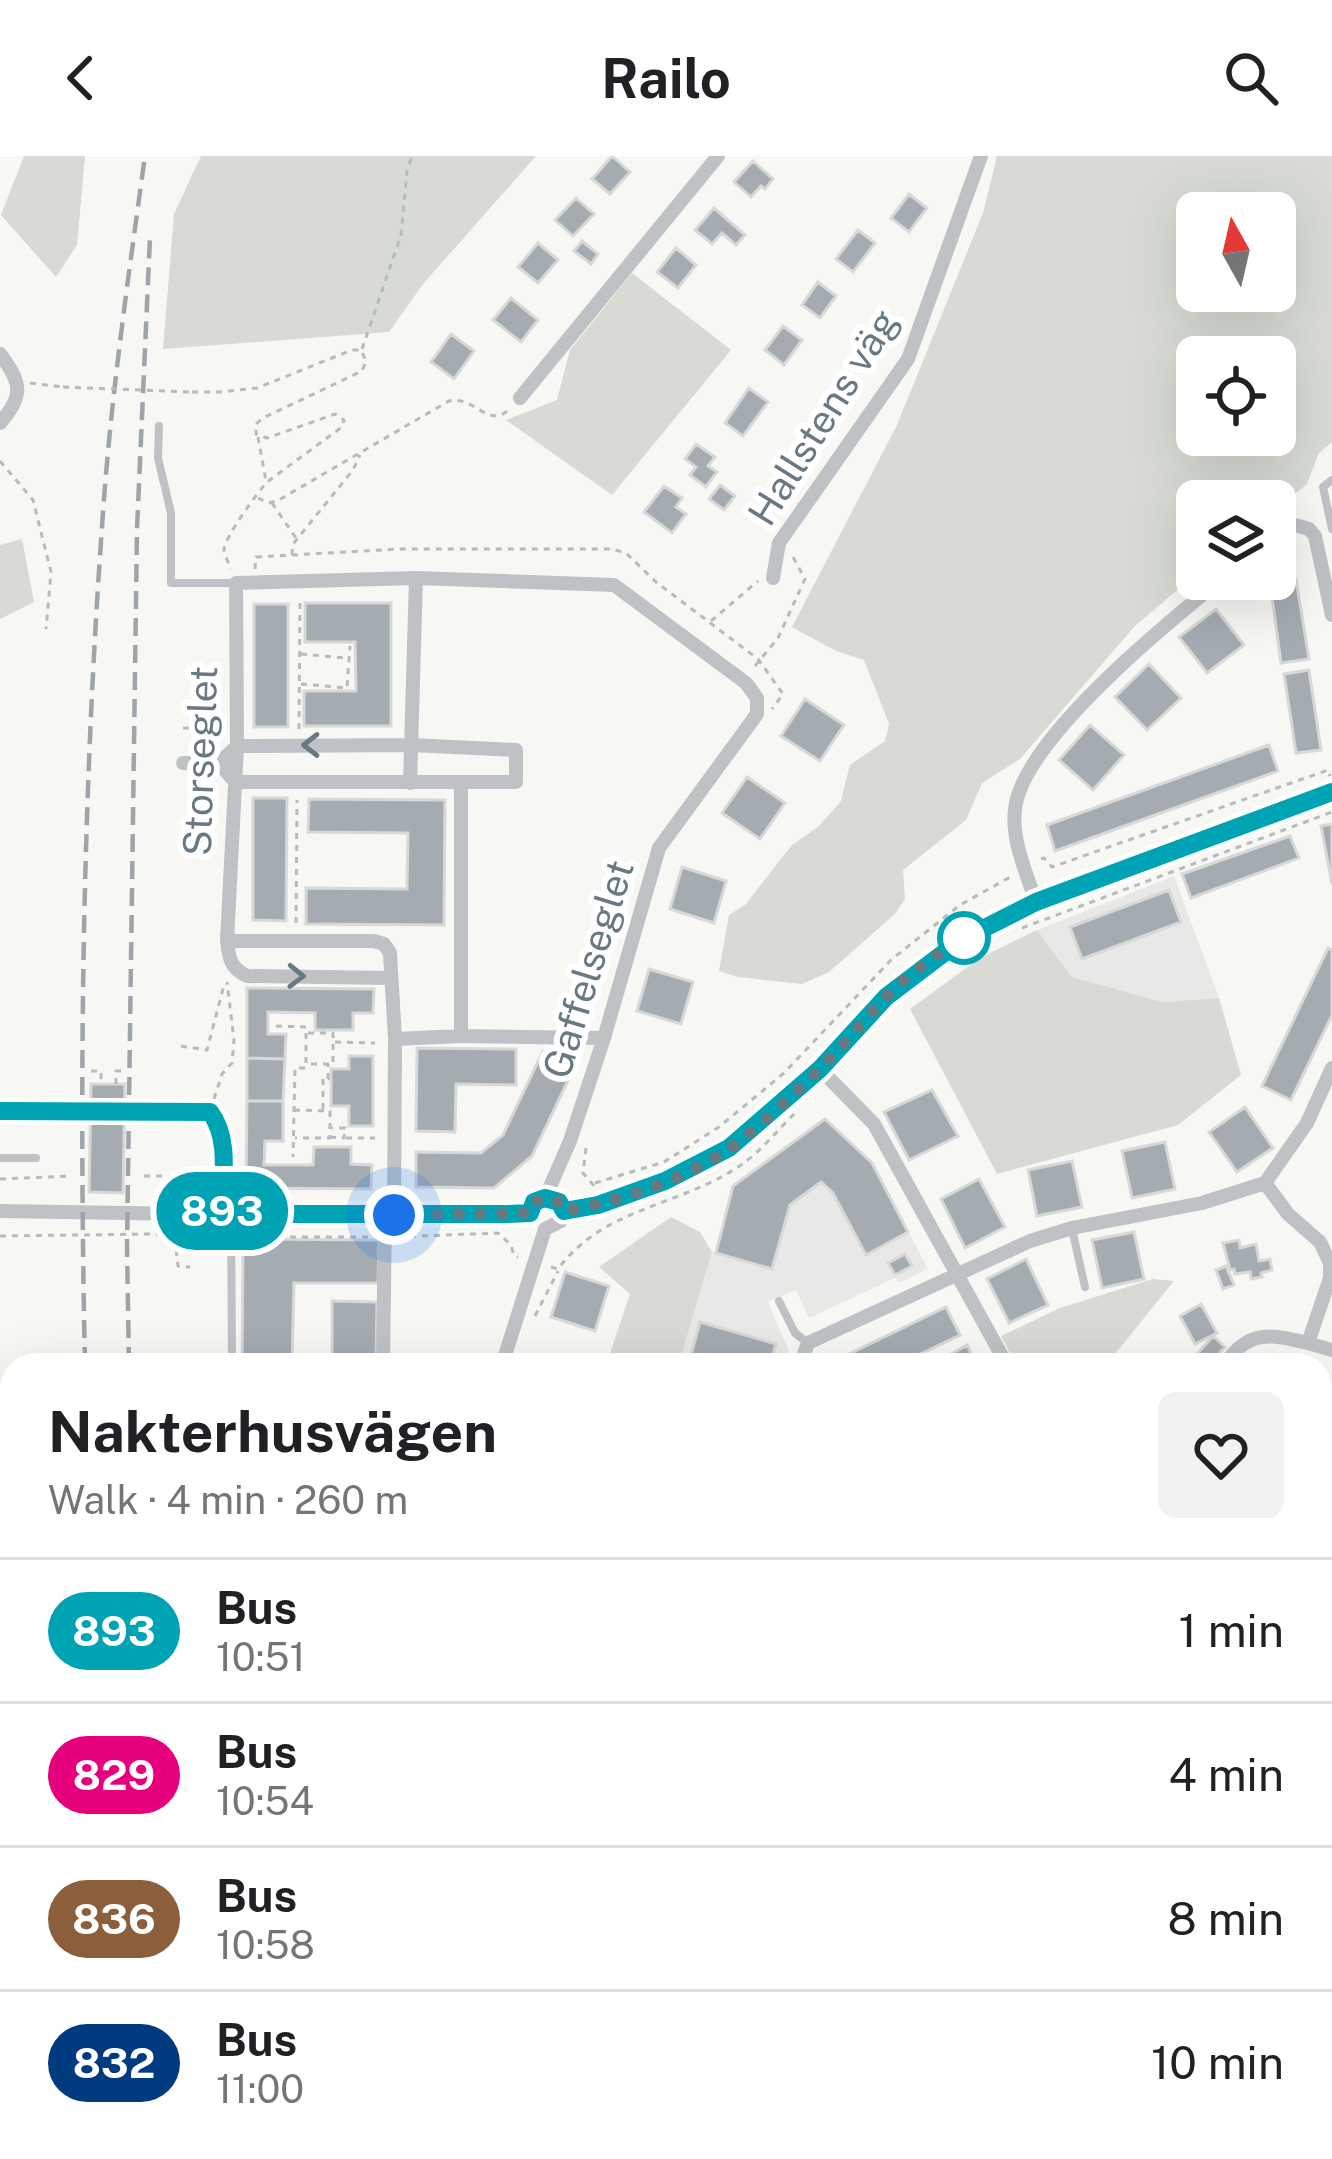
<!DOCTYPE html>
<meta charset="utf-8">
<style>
:root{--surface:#fff;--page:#f2f2f2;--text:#202124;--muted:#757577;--line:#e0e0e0}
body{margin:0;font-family:"Public Sans",sans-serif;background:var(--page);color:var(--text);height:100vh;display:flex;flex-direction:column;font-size:45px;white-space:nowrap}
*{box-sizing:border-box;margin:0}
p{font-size:39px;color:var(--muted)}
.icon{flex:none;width:66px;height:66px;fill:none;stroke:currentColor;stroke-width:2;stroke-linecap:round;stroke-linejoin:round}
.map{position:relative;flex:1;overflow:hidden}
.sheet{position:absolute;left:0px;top:1197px;width:1332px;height:807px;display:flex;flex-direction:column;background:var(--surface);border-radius:36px 36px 0 0;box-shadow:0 12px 48px #0002}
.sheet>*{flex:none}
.badge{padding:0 24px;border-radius:39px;font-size:42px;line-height:78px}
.needle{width:78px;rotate:352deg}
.fabs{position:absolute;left:1176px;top:36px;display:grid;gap:24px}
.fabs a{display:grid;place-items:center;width:120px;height:120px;border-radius:18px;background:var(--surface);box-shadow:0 12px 48px #0002;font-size:60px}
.you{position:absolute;width:60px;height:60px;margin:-30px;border:9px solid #fff;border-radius:50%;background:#1a73e8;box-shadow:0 0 0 18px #1a73e833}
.map>.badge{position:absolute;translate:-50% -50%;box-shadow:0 0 0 6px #fff}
.round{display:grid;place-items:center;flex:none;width:126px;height:126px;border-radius:18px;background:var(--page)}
.head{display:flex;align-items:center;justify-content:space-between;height:204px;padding:0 48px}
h1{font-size:57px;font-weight:700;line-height:90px}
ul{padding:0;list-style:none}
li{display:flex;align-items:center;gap:36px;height:144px;padding:0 48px;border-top:3px solid var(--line)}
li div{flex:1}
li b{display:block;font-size:45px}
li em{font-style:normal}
li .badge{min-width:132px;font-weight:700;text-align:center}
header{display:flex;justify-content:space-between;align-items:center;height:156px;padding:0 48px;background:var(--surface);font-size:54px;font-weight:700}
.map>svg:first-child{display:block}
.built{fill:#e8e8e7}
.green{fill:#d7dbd4;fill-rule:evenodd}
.building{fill:#a4acb1;stroke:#d8d8d7;stroke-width:3}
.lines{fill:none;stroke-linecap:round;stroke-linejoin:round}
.path{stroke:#b8bbbd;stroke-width:3;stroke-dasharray:6 6;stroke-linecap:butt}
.lane{stroke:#bec2c5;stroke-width:8}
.street{stroke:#bec2c5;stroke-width:14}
.rail{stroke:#9ea5a9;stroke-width:4.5;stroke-dasharray:18 9;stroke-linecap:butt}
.path-bridge{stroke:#b8bbbd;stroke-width:3;stroke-dasharray:6 6;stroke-linecap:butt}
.oneway{stroke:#697982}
.line-casing{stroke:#fff;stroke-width:27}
.line{stroke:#00a3b4;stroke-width:18}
.walk{stroke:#697982;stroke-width:12;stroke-dasharray:0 21.6}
.stop-dot{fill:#fff;stroke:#00a3b4;stroke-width:6}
.labels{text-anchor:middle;stroke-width:12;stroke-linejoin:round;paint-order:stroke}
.street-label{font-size:39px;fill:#697982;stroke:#fff}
</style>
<header><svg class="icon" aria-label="back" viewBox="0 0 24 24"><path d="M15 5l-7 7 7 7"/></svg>Railo<svg class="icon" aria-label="search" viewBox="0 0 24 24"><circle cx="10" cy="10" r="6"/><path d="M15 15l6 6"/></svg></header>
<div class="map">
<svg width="1332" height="2003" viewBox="0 0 1332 2003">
<rect width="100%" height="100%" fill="#f7f7f4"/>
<path class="built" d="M1174,720l45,122 -55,4 -92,-25 -35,-47z
M825,963l47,44 56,106 -29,14 -4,-5 -86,40 -13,-28 -28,12 20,47 -4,16h-111l9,-12 30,-101h4l17,-66z"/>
<path class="green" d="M24,0h61l-8,89 -21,32 -55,-62z
M201,0h335l-113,128 -34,48 -226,17 11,-135z
M997,0h335v286l-13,11 -12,31 -32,26v-9h-78v72l-63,54 -114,132 -38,24 -16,37 -63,50 2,29 -10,15 -66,58 -27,12 -64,-7 -19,-6 10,-56 16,-10 47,-60 27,-19 22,-25 9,-36 35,-24 4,-17 -25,-64 -28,-9 -44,-24 105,-202 86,-212zM1197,57h78v78h-78zM1197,201h78v78h-78z
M632,117l99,77 -119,145 -106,-75 51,-20 13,-50z
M22,383l12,63 -34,17v-74z
M1037,774l35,47 91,25 56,-4 22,77 -63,50 -181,49 -87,-165 70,-51z
M671,1061l29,15 12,20 -30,101 -9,12h-67l24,-71 -31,-27z
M1153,1123l21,2 -68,84h-90l-15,-29 59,-28z
M0,1618l12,14v360h119l4,11h-135z
M492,1992h466l8,11h-477z"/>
<path class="building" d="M612,0l18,16 -20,22 -18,-15z
M753,5l20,18 -8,10 -4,-3 -10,11 -17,-15z
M909,38l18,14 -18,24 -18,-14z
M576,42l18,16 -21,22 -18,-16z
M714,52l31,27 -9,10 -14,-12 -10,11 -17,-14z
M858,74l17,13 -22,29 -17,-13z
M582,85l16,13 -7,10 -17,-13z
M538,87l20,17 -20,23 -20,-16z
M676,92l20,17 -18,23 -21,-16z
M818,126l18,14 -16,22 -18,-13z
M511,142l27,22 -17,22 -28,-22z
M783,170l19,14 -18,25 -19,-15z
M451,178l23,17 -20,28 -23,-17z
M749,232l19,14 -25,34 -18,-13z
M696,288l19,13 -7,9 9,6 -11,15 -16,-12 6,-8 -11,-8z
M720,329l15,11 -11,14 -15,-11z
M664,330l18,12 -6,9 10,7 -14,19 -28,-21z
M1296,423l13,80 -28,4 -11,-80z
M305,447h86v123h-87v-35h52l-1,-49h-50z
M254,448h34v123h-34z
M1216,453l28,36 -37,28 -28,-36z
M1149,508l32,34 -34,32 -32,-33z
M1309,514l12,80 -25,3 -12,-79z
M805,543l39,26 -24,36 -39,-25z
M1090,569l34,30 -31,35 -34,-30z
M1269,589l9,26 -223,80 -8,-26z
M747,621l38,26 -25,36 -38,-26z
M253,642h34l-1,123 -33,-1z
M309,643l136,1 -1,125 -138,-1v-36l101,1 1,-56 -100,-1z
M1332,668v60l-11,-58z
M1290,680l9,22 -108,40 -9,-24z
M682,711l44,14 -12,42 -44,-14z
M1169,734l12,32 -99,37 -12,-32z
M1328,792l4,2v65l-41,85 -29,-14z
M649,813l44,13 -12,42 -44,-13z
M247,832l127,1 -1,24h-20v17h-38v-17l-47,-1v22h18l-1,25 -38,-1z
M417,892l99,1v36l-60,-1 -1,48 -39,-1z
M543,895l32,15 -43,90 -38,32 -78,-1v-35l65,1 22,-18z
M349,900h24v70h-24v-20h-18v-37h18z
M247,902l38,1 -2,42h-36z
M91,928h34l-2,109 -34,-1z
M932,934l26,46 -49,24 -25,-48z
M247,945h36v40h-18l-1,24h49l1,-18h37v17l21,1 -1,24 -125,-1z
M1245,951l28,41 -36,24 -28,-40z
M825,963l47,44 36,69 -42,23 -33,-62 -12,-11 -31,23 -18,64 -56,-16 17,-67z
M1165,986l10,47 -43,9 -10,-47z
M1072,1005l10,46 -45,9 -9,-46z
M979,1023l26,48 -40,21 -24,-49z
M1134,1076l10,47 -42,9 -10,-48z
M243,1083l136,1 -1,43h-84l-2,82h-50z
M1239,1084l1,8 16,-4 3,17 11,-2 2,11 -11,3 1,4 -11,2 -1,-7 -15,2 -1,-5 -4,1 -7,-27z
M905,1098l7,12 -17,9 -7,-12z
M1026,1103l22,46 -39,18 -22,-44z
M1226,1110l8,19 -11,4 -7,-19z
M565,1116l44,14 -14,45 -44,-14z
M332,1145l45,1 -1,63h-44z
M1201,1148l16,29 -22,11 -15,-28z
M946,1151l14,28 -63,30h-53l-3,-7z
M700,1166l76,22 -6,21h-46l-33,-10z
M1213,1180l12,11 -16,18 -12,-11z
M967,1189l10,20h-38l-2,-3z
M1320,1547l12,1v23l-12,-2z
M1323,1711l9,14v27l-9,6 -3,-4v-41z
M1160,1992h35l-17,11h-28l-2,-2z"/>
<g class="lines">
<path class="path" d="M362,193l39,-114 6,-64 5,-15
M30,227l33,4
M192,236h28l37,-4 95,-38h9l5,11 -4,10 -99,47 -7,6v10l11,4 68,-24 9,6 -2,7 -75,55c-9,10 -43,56 -43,68 1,7 5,13 7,19
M258,281l8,44
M0,305l33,39 18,72 -5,57
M258,342l10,5 9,-2 172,-100c27,-6 38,30 62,7
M272,347l24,35
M292,399l1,-11 60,-74 7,-15
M255,413l1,-12 144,-8h212l14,4 30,29 102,77 25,35 -11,15
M711,465l47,-40
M301,498l44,4
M755,510l23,-28 27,-59 -13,-24
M301,528l46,4 3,-42
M183,572h41
M299,573l1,-129
M1041,703l3,-1 8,9 276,-97 2,6
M296,767l1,-123
M1022,772l310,-116
M276,870l30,1v41h-11l-2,89
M308,877h25v31h-25
M335,886l40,1
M181,890l26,4 17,-65
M91,915h10v13
M116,928v-13h9
M214,943l8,-25 10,-11 2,-23 -7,-58
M323,953v-31l5,1v-15
M294,954l36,1v27h-35
M330,981l14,1 1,-10h-13
M346,982h29
M586,992l-3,25 12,14
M144,1020h64
M0,1023l71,-3
M595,1027l69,-21 55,-35 65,-54 107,-113 69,-55 52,-29
M0,1080l152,-2 68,3
M242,1081h128
M398,1081l100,-4 13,12 3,11 4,1
M175,1082l3,28 12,1
M551,1111l7,2c47,-63 122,-62 183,-104 20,-14 37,-35 54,-52
M535,1160l23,-45
M0,1305l4,71 -4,27
M0,1511l12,-2
M0,1521l12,17
M0,1563l12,1
M0,1710l12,22
M0,1889l12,-3
M163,1992l3,11"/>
<path class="lane" d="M159,270l-1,32 13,55v70h65
M1332,324l-9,7 9,42
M0,955l210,1c21,27 12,69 12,102
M0,1002h36
M231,1058l1,151
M1072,1073l13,58
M779,1145l16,32 13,10"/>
<path class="street" d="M0,198c22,29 24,42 0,69
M520,242l198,-242
M1275,382l20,-13 14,4 6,7 17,79
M773,422l6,-35 129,-184 73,-203
M183,607h36l18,-17 175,-1 104,5v32h-281l-16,-19
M410,627l6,-205
M1036,746c-10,-30 -27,-67 -20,-99 14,-68 152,-181 206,-224
M227,785h147l10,3 6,9 5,86 -1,176
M390,822l-143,-2c-17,-8 -18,-18 -20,-35l10,-195 -1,-163 180,-5 198,7 132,98 11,15v16l-98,134 -55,190 -34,103 -25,57
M461,880v-254
M395,883l66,-3 143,2
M820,913l54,55 133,241
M1265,1027l23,31 32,28 10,21v15l-22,65 24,7
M0,1055l190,3 340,-1
M545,1073l16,-8 3,-10 34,-6 67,-24 64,-33 91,-79 67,-72 74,-58 75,-37 296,-110
M383,1209l2,-151
M502,1209l43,-136
M800,1209l8,-22 222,-102 42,-13 130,-25 63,-20 42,-60 25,-55
M1224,1209c25,-36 46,-31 84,-22
M1320,1516l12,1
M1320,1784l12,16
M1320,1959l12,-9
M291,1992l3,11
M986,1992l8,11
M365,2003v-11
M1261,2003l14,-11"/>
<path class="rail" d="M85,1209c-6,-279 -3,-559 17,-838 8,-124 26,-248 43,-371
M129,1209l-2,-118 10,-718 13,-292
M202,1992l3,11"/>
<path class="path-bridge" d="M63,231l129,5"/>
</g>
<defs><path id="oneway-chevron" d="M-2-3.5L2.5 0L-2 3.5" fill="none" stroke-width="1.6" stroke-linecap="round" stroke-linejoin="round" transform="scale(3)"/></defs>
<g class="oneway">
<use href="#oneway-chevron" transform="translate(311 589) rotate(180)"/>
<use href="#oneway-chevron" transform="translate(296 820) rotate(1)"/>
</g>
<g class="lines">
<defs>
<path id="line" d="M0,955l210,1c21,27 12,70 12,102h286l22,-1 4,-11 11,-4 14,4 5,9 34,-6 67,-24 64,-33 91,-79 66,-72 75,-57 75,-38 296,-110"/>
</defs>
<use href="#line" class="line-casing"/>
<use href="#line" class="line"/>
<path class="walk" d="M394,1059l136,-2 4,-11 11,-4 14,4 5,9c52,-8 121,-32 165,-62 28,-20 66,-56 91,-80 22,-22 41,-46 63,-69 23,-24 52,-45 81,-62"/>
</g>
<circle class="stop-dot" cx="964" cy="782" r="24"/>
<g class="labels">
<g class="street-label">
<text transform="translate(823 261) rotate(-58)" y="14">Hallstens väg</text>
<text transform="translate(200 605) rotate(-88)" y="14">Storseglet</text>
<text transform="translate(588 813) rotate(-73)" y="14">Gaffelseglet</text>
</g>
</g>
</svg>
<div class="fabs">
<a><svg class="needle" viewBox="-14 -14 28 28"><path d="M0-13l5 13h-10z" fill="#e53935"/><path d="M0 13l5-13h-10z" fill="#757577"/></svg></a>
<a><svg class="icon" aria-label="locate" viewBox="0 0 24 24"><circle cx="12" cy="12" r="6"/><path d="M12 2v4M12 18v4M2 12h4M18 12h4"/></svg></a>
<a><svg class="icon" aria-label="layers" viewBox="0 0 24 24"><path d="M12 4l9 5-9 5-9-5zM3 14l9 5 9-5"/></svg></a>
</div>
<div class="you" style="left:394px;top:1059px"></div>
<b class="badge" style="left:222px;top:1055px;background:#00a3b4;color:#fff">893</b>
<section class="sheet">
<div class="head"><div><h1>Nakterhusvägen</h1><p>Walk · 4 min · 260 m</p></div><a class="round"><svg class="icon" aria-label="heart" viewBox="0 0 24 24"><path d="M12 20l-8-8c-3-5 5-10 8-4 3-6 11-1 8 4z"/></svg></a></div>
<ul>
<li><span class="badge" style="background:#00a3b4;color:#fff">893</span><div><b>Bus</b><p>10:51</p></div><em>1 min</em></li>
<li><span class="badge" style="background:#e6007e;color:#fff">829</span><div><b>Bus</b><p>10:54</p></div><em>4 min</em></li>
<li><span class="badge" style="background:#8b5e3c;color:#fff">836</span><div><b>Bus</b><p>10:58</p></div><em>8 min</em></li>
<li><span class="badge" style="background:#003b80;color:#fff">832</span><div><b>Bus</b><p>11:00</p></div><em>10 min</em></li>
</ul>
</section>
</div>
